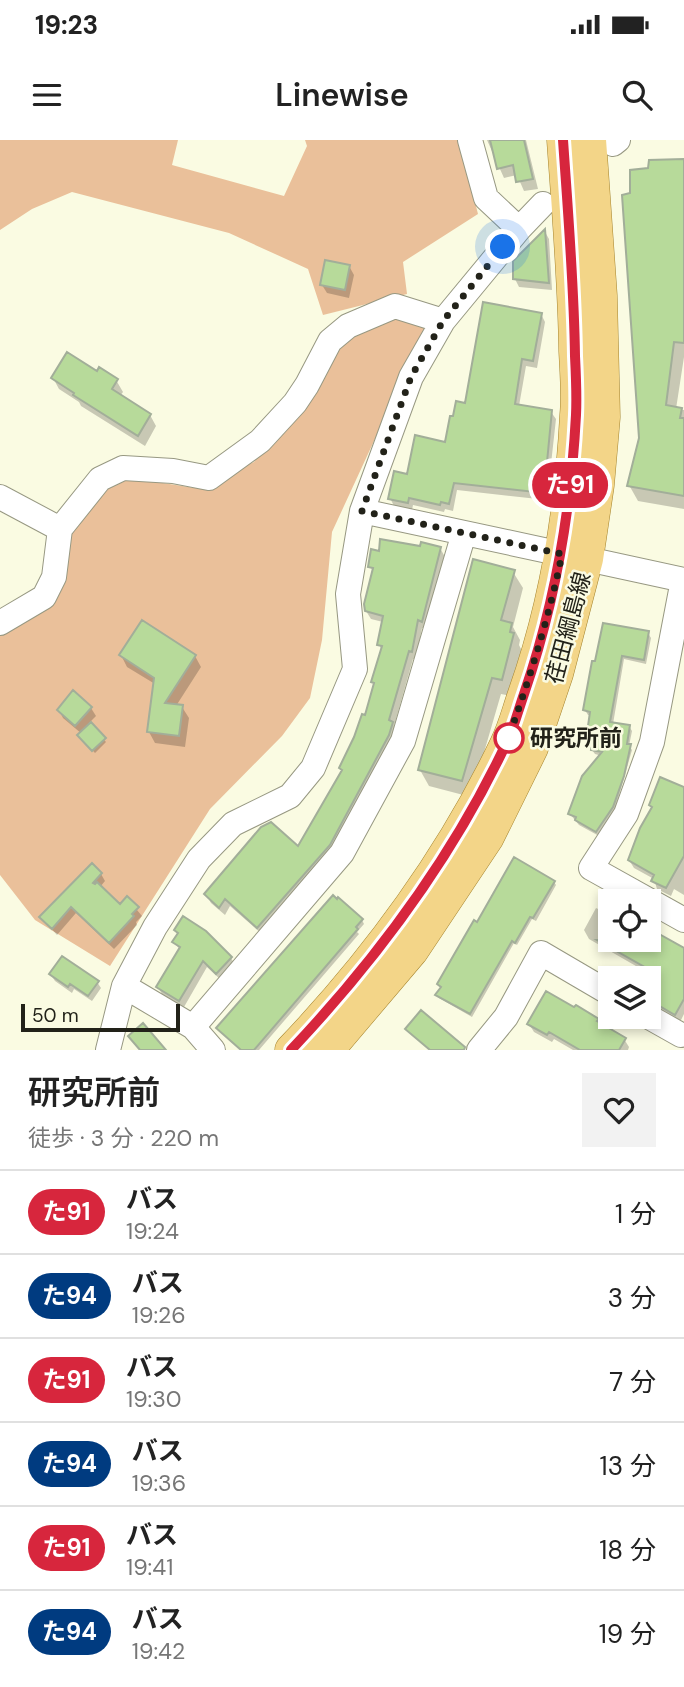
<!DOCTYPE html>
<html lang="ja">
<meta charset="utf-8">
<style>
:root{--surface:#fff;--page:#f2f2f2;--text:#222;--muted:#767676;--line:#e0e0e0}
body{margin:0;font-family:"DM Sans","Noto Sans JP",sans-serif;background:var(--page);color:var(--text);height:100vh;display:flex;flex-direction:column;font-size:26px;white-space:nowrap}
*{box-sizing:border-box;margin:0}
p{font-size:23px;color:var(--muted)}
.icon{flex:none;width:38px;height:38px;fill:none;stroke:currentColor;stroke-width:2;stroke-linecap:round;stroke-linejoin:round}
.map{position:relative;height:910px;overflow:hidden}
.sheet{display:flex;flex-direction:column;background:var(--surface);flex:1}
.sheet>*{flex:none}
.badge{padding:0 14px;border-radius:23px;font-size:24px;line-height:46px}
.controls{position:absolute;left:598px;top:749px;display:grid;gap:14px}
.controls a{display:grid;place-items:center;width:63px;height:63px;border-radius:0px;background:var(--surface);box-shadow:0 4px 10px #0003;font-size:35px}
.scale{position:absolute;left:21px;bottom:18px;width:159px;box-sizing:border-box;padding-left:7px;border:4px solid #222219;border-top:0;font-size:19px;line-height:24px;white-space:nowrap;color:#222219;-webkit-text-stroke:5px #fafbe2;paint-order:stroke}
.you{position:absolute;width:35px;height:35px;margin:-18px;border:5px solid #fff;border-radius:50%;background:#1a73e8;box-shadow:0 0 0 10px #1a73e833}
.map>.badge{position:absolute;translate:-50% -50%;box-shadow:0 0 0 4px #fff}
.round{display:grid;place-items:center;flex:none;width:74px;height:74px;border-radius:0px;background:var(--page)}
.head{display:flex;align-items:center;justify-content:space-between;height:119px;padding:0 28px}
h1{font-size:33px;font-weight:600;line-height:52px}
ul{padding:0;list-style:none}
li{display:flex;align-items:center;gap:21px;height:84px;padding:0 28px;border-top:2px solid var(--line)}
li div{flex:1}
li b{display:block;font-size:26px}
li em{font-style:normal}
li .badge{min-width:77px;font-weight:700;text-align:center}
.status{display:flex;justify-content:space-between;align-items:center;height:49px;padding:0 35px;background:var(--surface);direction:ltr}
.status svg{height:19px;fill:currentColor}
header{display:flex;justify-content:space-between;align-items:center;height:91px;padding:0 28px;background:var(--surface);font-size:32px;font-weight:600}
.map>svg:first-child{display:block}
.green{fill:#eac09a}
.shadow{fill:#0003}
.building{fill:#b7da9a;stroke:#a2ae99;stroke-width:2}
.lines{fill:none;stroke-linecap:round;stroke-linejoin:round}
.minor-casing{stroke:#979882;stroke-width:26}
.major-casing{stroke:#a5842e;stroke-width:33}
.minor{stroke:#fff;stroke-width:24}
.major{stroke:#f3d588;stroke-width:32}
.line-casing{stroke:#fff;stroke-width:16}
.line{stroke:#d7263d;stroke-width:10}
.walk{stroke:#222219;stroke-width:7;stroke-dasharray:0 12.6}
.stop-dot{fill:#fff;stroke:#d7263d;stroke-width:3.5}
.labels{text-anchor:middle;stroke-width:5;stroke-linejoin:round;paint-order:stroke}
.street-label{font-size:23px;fill:#222219;stroke:#fafbe2}
.stop-label{font-size:23px;font-weight:bold;fill:#222219;stroke:#fafbe2;text-anchor:start}
</style>
<div class="status"><b>19:23</b><svg viewBox="0 0 49 12"><path d="M0 12V9h3v3zM5 12V6h3v6zM10 12V3h3v9zM15 12V0h3v12zM26 1h20v11H26zM47 4h2v5h-2z"/></svg></div>
<header><svg class="icon" aria-label="menu" viewBox="0 0 24 24"><path d="M4 6h16M4 12h16M4 18h16"/></svg>Linewise<svg class="icon" aria-label="search" viewBox="0 0 24 24"><circle cx="10" cy="10" r="6"/><path d="M15 15l6 6"/></svg></header>
<div class="map">
<svg width="684" height="910" viewBox="0 0 684 910">
<rect width="100%" height="100%" fill="#fafbe2"/>
<path class="green" d="M0,0h178l-6,25 112,31 23,-50 -2,-6h154l19,74 -75,48 4,32 -84,21 -15,-46 -79,-36 -157,-41 -40,17 -32,21z
M394,170l33,16 -95,206 -10,108 -12,58 -28,38 -72,73 -100,157 -75,-46 -35,-45v-255l62,-55 6,-35 34,-38 29,-14 64,10 59,-26 102,-135z"/>
<path class="shadow" d="M487,0h39l12,49 -14,2 -7,-16 -13,3z
M684,20v197l-8,52 8,1v99l-46,-8 -9,-16 11,-47 -8,-243 18,-25z
M545,92l4,7 3,51 -33,-3 -4,-8z
M349,126l5,9 -5,23 -22,-5 -5,-8z
M541,174l4,8 -8,46 -11,-2 -7,40 32,6 5,7 -9,81 -90,-10 -4,21 -8,-2 -1,3 -31,-7 -1,5 -18,-4 -4,-8 19,-22 38,-32 19,-39z
M98,233l18,7 7,12 -3,4 30,19 6,11 -11,20 -64,-40 -2,-4 -20,-13 -6,-11z
M421,408h19l5,9 -18,72 -5,-1 -6,31h-3l-19,67 3,5 -63,122 -71,82 -33,-29 -5,9 -14,-12 -5,-9 93,-46 44,-76 -2,-4 26,-51 8,-31 -2,-4 10,-31 -4,-6 4,-23 -12,-3 -5,-8 8,-38 -4,-7 10,-13z
M513,432l10,16 -10,39 7,13 -1,5 3,6 -11,45 -10,-2 -30,103 -42,-11 -9,-16z
M648,493l3,5 -5,26 -22,-5 -11,65 16,2 3,5 -3,15 3,4 -18,63 -15,23 -20,-11 -9,-11 32,-58 -7,-2 -3,-4 3,-12 -4,-1 -2,-4 2,-18h-3l-3,-5 9,-47z
M121,515l74,1 6,11 -25,39 6,1 7,11 -4,29 -30,-4 -6,-11 6,-48 -28,-17z
M91,568l5,8 -7,7 17,19 -11,11 -13,-14v-5l-19,-16 -4,-8z
M684,648v107l-10,-6 -3,7 -14,-7 -3,-10 -20,-11 -5,-8 24,-51 -2,-4z
M101,734l4,7 -5,6 20,19 7,-8 15,18 -6,6 1,3 -23,24 -38,-36 -19,22 -16,-18z
M554,742l2,3 -20,36 -4,-2 -15,26 -3,-2 -42,74 -33,-19 -2,-3 5,-6 -3,-5z
M596,768l15,7v25h38v-7l35,17v64l-4,8 -22,-12 -5,-9 6,-10 -7,-9 3,-5 -66,-38 -5,-9z
M362,780l2,4 -7,8 2,2 -100,116h-18l-20,-18z
M176,790l55,28 4,7 -14,15 -14,-13 -23,40 -22,-13 -4,-7 22,-37 -6,-8 4,-8z
M51,835l46,7 4,6 -9,13 -18,-12 -2,4 -17,-12z
M597,880l3,5 24,14 5,8 -1,3h-55l-19,-11 -2,3 -18,-10 -5,-8z"/>
<path class="building" d="M490,0h34l9,39 -17,3 -3,-17 -16,4z
M684,19v184l-10,-1 -8,63 16,3 -2,10h4v78l-57,-10 12,-48 -17,-243 8,-2v-23l18,-2 1,-8z
M545,89l4,54 -36,-4v-18z
M325,120l25,5 -5,25 -25,-5z
M483,162l59,11 -9,48 -11,-2 -7,45 37,6 -8,83 -90,-10 -5,21 -8,-2 -1,3 -31,-7 -1,5 -20,-4 6,-28 13,3 8,-39 30,7 5,-26h3l3,-15 9,2z
M67,212l30,19 2,-4 19,12 -6,10 39,25 -13,22 -65,-41 1,-2 -23,-15z
M380,399l40,7 1,-4 20,5 -19,75 -4,-2 -6,32 -3,-1 -20,69 4,2 -4,13 -59,110 -73,83 -32,-29 -6,9 -15,-14 57,-67 10,-5 27,24 44,-76 -3,-2 15,-31 8,-23 3,1 9,-32 -3,-1 11,-36 -5,-1 6,-29 -18,-5 -1,-7 9,-36 -5,-1 3,-18 8,2z
M473,419l42,11 -14,50 11,3 -2,9 4,1 -12,47 -10,-2 -30,103 -44,-11z
M142,480l54,35 -31,48 18,2 -4,31 -32,-4 7,-54 -35,-23z
M603,483l46,8 -5,29 -22,-4 -12,66 20,3 -3,19h4l-7,32 -11,31 -17,25 -21,-12 1,-3 -8,-3 14,-38 20,-24 -11,-2 3,-16 -7,-1 3,-21 -7,-2 9,-49h3z
M73,550l19,17 -17,19 -18,-16z
M91,582l15,16 -14,13 -15,-16z
M660,637l24,10v69l-18,32 -15,-7 3,-6 -26,-15 12,-32 12,-21 -3,-2z
M514,717l41,24 -22,37 -3,-1 -15,26 -3,-2 -42,73 -35,-19 6,-8 -4,-3 37,-64 3,2z
M92,723l10,10 -9,10 2,1 2,-2 23,22 7,-8 12,11 -7,7 2,2 -25,27 -38,-36 -19,22 -13,-12z
M333,755l4,4 1,-2 25,22 -7,8 2,2 -104,121h-13l-25,-22z
M183,776l23,15 26,26 -16,17 -13,-13 -24,40 -23,-14 24,-40 -8,-5 6,-9 -4,-3z
M652,790l32,18v51l-9,16 -24,-14 8,-14 -9,-5 5,-9 -58,-33h52z
M62,816l37,25 -11,15 -18,-12 -2,3 -19,-13z
M546,851l28,16 2,-2 23,14 -2,2 29,17 -7,12h-39l-31,-18 -2,3 -20,-11z
M421,870l44,37 -1,3h-34l-25,-21z
M143,883l23,27h-26l-12,-14z"/>
<g class="lines">
<defs>
<path id="minor" d="M470,0l16,58 33,31
M613,4l5,-4
M0,357l60,32
M362,371l200,43
M587,419l97,21
M683,440l-31,162 -26,72 -35,54 93,52
M0,483l44,-26 10,-20 6,-48 40,-50 23,-11 50,3 36,7 51,-37 35,-38 12,-18 23,-44 18,-15 47,-20 48,15
M124,846l69,41 20,23
M649,877l32,18
M193,887l149,-174 61,-112 61,-208
M108,910l16,-64 31,-59 44,-68 34,-35 57,-28 23,-28 42,-99 -7,-75 14,-83 49,-134 32,-56 76,-92 24,-25
M479,910l27,-33 35,-64 70,41"/>
<path id="major" d="M291,910c85,-89 162,-194 215,-306 8,-16 12,-33 18,-50 32,-90 47,-184 52,-279 2,-21 0,-43 -1,-64 -1,-70 -7,-141 -12,-211
M328,910l84,-99 76,-114 44,-89 25,-74 30,-115 11,-74 6,-68 -3,-121 -11,-156"/>
</defs>
<use href="#minor" class="minor-casing"/>
<use href="#major" class="major-casing"/>
<use href="#minor" class="minor"/>
<use href="#major" class="major"/>
</g>
<g class="lines">
<defs>
<path id="line" d="M291,910c85,-90 162,-194 215,-306 8,-16 12,-33 18,-50 31,-90 47,-184 52,-279 1,-20 0,-39 -1,-59 -1,-72 -7,-144 -12,-216"/>
</defs>
<use href="#line" class="line-casing"/>
<use href="#line" class="line"/>
<path class="walk" d="M503,107l-60,74 -32,56 -49,134 200,43c-13,64 -33,126 -55,188l2,-4"/>
</g>
<circle class="stop-dot" cx="509" cy="598" r="14"/>
<g class="labels">
<g class="street-label">
<text transform="translate(568 488) rotate(-75)" y="8">荏田綱島線</text>
</g>
<g class="stop-label">
<text x="530" y="606">研究所前</text>
</g>
</g>
</svg>
<div class="controls">
<a><svg class="icon" aria-label="locate" viewBox="0 0 24 24"><circle cx="12" cy="12" r="6"/><path d="M12 2v4M12 18v4M2 12h4M18 12h4"/></svg></a>
<a><svg class="icon" aria-label="layers" viewBox="0 0 24 24"><path d="M12 4l9 5-9 5-9-5zM3 14l9 5 9-5"/></svg></a>
</div>
<div class="scale">50 m</div>
<div class="you" style="left:503px;top:107px"></div>
<b class="badge" style="left:570px;top:345px;background:#d7263d;color:#fff">た91</b>
</div>
<section class="sheet">
<div class="head"><div><h1>研究所前</h1><p>徒歩 · 3 分 · 220 m</p></div><a class="round"><svg class="icon" aria-label="heart" viewBox="0 0 24 24"><path d="M12 20l-8-8c-3-5 5-10 8-4 3-6 11-1 8 4z"/></svg></a></div>
<ul>
<li><span class="badge" style="background:#d7263d;color:#fff">た91</span><div><b>バス</b><p>19:24</p></div><em>1 分</em></li>
<li><span class="badge" style="background:#003b80;color:#fff">た94</span><div><b>バス</b><p>19:26</p></div><em>3 分</em></li>
<li><span class="badge" style="background:#d7263d;color:#fff">た91</span><div><b>バス</b><p>19:30</p></div><em>7 分</em></li>
<li><span class="badge" style="background:#003b80;color:#fff">た94</span><div><b>バス</b><p>19:36</p></div><em>13 分</em></li>
<li><span class="badge" style="background:#d7263d;color:#fff">た91</span><div><b>バス</b><p>19:41</p></div><em>18 分</em></li>
<li><span class="badge" style="background:#003b80;color:#fff">た94</span><div><b>バス</b><p>19:42</p></div><em>19 分</em></li>
</ul>
</section>
